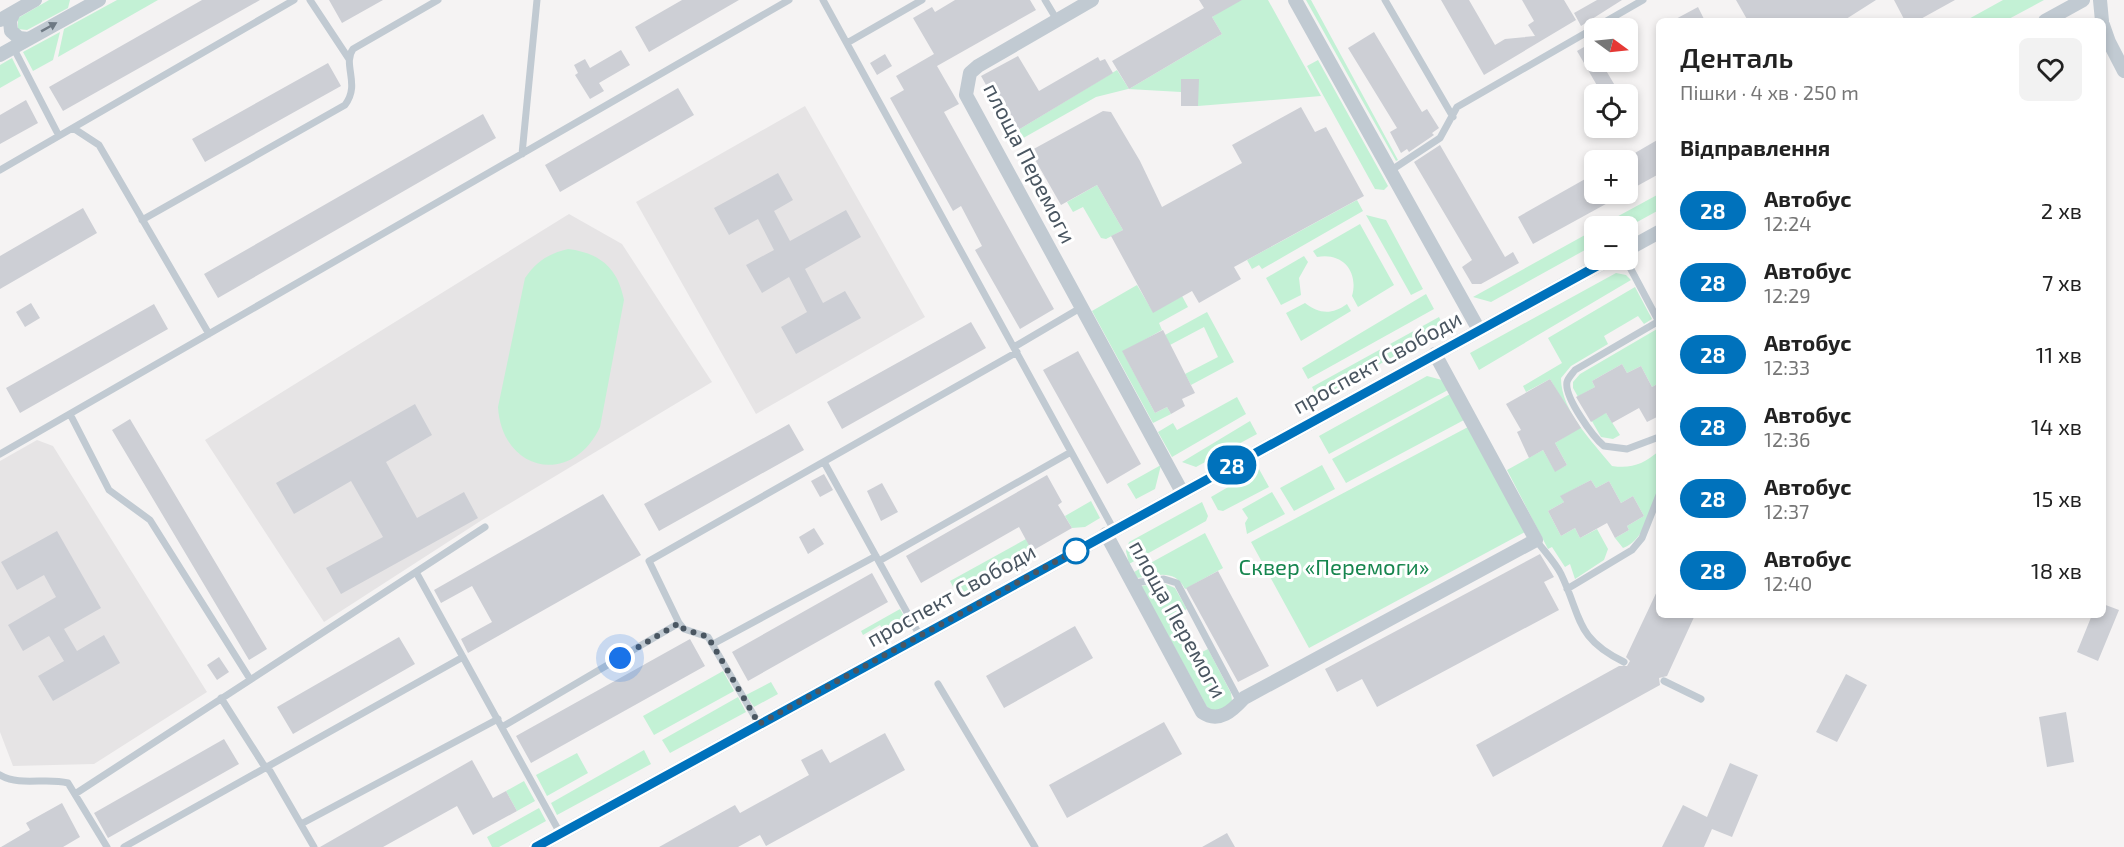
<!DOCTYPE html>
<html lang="uk">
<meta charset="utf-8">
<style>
:root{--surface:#fff;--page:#f2f2f2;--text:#222;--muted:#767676}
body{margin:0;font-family:"Exo 2",sans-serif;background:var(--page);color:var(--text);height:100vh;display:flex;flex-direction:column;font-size:22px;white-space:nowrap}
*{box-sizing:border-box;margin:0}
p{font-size:20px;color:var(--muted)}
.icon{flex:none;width:33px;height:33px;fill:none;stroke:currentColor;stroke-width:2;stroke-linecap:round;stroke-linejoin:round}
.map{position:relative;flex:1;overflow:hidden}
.side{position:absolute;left:1656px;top:18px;width:450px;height:600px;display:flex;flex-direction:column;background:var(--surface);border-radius:9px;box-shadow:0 3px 9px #0003}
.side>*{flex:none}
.badge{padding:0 12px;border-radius:20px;font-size:21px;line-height:39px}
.needle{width:39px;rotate:105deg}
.fabs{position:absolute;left:1584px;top:18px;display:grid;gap:12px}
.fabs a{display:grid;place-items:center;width:54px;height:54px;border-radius:9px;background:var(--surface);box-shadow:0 3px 9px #0003;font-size:30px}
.you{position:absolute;width:30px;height:30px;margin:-15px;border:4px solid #fff;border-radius:50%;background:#1a73e8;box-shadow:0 0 0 9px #1a73e833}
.map>.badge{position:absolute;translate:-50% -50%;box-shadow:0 0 0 3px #fff}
h2{padding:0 24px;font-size:22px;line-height:54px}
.round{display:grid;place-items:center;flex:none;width:63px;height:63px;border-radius:9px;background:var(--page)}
.head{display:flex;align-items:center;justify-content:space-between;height:102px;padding:0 24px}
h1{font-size:28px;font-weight:600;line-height:45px}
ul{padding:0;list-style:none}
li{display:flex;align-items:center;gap:18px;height:72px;padding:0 24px}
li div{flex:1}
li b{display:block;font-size:22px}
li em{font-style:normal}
li .badge{min-width:66px;font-weight:700;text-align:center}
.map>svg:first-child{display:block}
.education{fill:#e6e4e5}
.green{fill:#c3f1d5}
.building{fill:#cdcfd5}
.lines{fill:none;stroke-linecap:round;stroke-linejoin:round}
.lane{stroke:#c1cad2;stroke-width:7}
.street{stroke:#c1cad2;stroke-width:14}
.oneway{fill:#6e7983}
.line-casing{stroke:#fff;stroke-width:14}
.line{stroke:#0072bc;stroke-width:9}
.walk{stroke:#4a5661;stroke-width:6;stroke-dasharray:0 10.8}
.stop-dot{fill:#fff;stroke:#0072bc;stroke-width:3}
.labels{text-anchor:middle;stroke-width:6;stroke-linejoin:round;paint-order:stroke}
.street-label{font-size:22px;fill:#4a5661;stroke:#fff}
.park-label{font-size:22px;fill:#17864f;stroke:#fff}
</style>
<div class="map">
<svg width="2124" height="847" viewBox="0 0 2124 847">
<rect width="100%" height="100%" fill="#f5f3f3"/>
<path class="education" d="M805,106l120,211 -169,97 -120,-212z
M569,214l53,30 90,138 -230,138 -158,102 -119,-182z
M37,440l16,6 154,246 -113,72 -81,2 -13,-34v-271z"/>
<path class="green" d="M49,0h21l-2,8 -41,22 -9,-1v-11z
M117,0h41l-100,57 6,-28z
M1237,0h31l53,96 -123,10v-26l-17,12 -53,-3 -32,8 -78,44 -5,-8 104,-63 12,19 93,-55 -10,-17z
M1306,0h5l87,160 -2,1z
M2003,0h41l-39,21h-40z
M60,32l-7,28 -20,11 -10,-19z
M12,58l9,18 -21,12v-23z
M1318,60l70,126 -4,4 -9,-1 -68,-123z
M1097,185l26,45 -17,9 -5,-1 -18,-31 -10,5 -6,-10z
M1657,195l2,15 -31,17 -28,-1z
M1357,200l6,11 -101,58 -3,-4 -7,4 -5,-9z
M1366,215l20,5 37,69 -12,6z
M1360,224l34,61 -36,22 -6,-11c7,-25 -10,-44 -35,-39l-4,-6z
M1594,230v15l-103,57 -18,-5z
M568,249c32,4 50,19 56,51l-24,127c-28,60 -98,45 -102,-20l27,-129c12,-17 23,-24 43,-29z
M1304,256l4,6 -9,16 2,17 -20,10 -15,-27z
M1616,273l10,2 5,5 -152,90 -9,-17z
M1137,285l16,27 29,-16 6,11 -29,16 3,7 -39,22 32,61 12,-6 4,7 -18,9 -61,-112z
M1635,287l17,32 -8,5 -6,-8 -34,20 4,8 -37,22 -10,12c0,33 31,63 51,88 20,3 31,-2 47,-15 0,11 1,23 0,34 -3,19 -16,57 -36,63l-8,-10 14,-8 -2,-4 17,-10 -11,-20 -12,7 -12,-22 -13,7 -5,-8 -30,16 3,6 -16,9 13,25 14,-8 5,10 17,-9 11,20 -4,11 -29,19 -5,-15 -5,3 -13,-20 -4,2 -41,-79 36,-20 12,21 12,-6 -12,-22 24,-15 -29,-49 -24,13 -3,-6 39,-23 -14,-25z
M1426,294l8,15 -126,70 -6,-11z
M1305,303c14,11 27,12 42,1l4,7 -50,30 -15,-28z
M1207,312l27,50 -43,23 -6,-11 33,-17 -14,-30 -34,18 -5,-10z
M1439,317l5,11 -126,71 -6,-12z
M1657,329l2,54 -7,4 -11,-21 -14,7 -5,-9 -30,17 3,6 -16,9 27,17 14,22 -7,4 -12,-2 -28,-49v-6l7,-8z
M1427,376l15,4 6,10 -119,64 -10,-18z
M1450,394l14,26 -118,63 -14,-24z
M1237,397l9,17 -74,43 -14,-25 15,-9 4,7z
M1250,421l7,13 -61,33 -14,-5z
M1468,427l57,105 -216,116 -58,-106z
M1161,465l-6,24 -19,10 -9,-15z
M1322,465l13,24 -41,22 -14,-23z
M1259,469l10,18 -46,24 -5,-1 -7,-13z
M1272,492l13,22 -38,20 -2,-11 3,-5 -6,-9z
M1091,501l9,17 -15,9 -13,1 -7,-12z
M1202,502l6,14 -2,5 -77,43 -3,-13 3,-9z
M1205,533l18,35 -38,21c-11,-21 -28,-13 -48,-11l-3,-6z
M1026,539l6,12 -1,5 -73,40 -8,-15z
M1163,583l12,5 12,21 -12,7 21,39 12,-6 23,44 1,8 -3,5 -15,5 -7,-4 -66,-121z
M900,609l8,14 -22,12 -6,-10 -17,10 -2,-4z
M723,671l11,20 -80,44 -11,-19z
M771,682l7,12 -24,13 -8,-12z
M738,697l8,15 -76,41 -8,-13z
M644,750l7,14 -94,51 -6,-12z
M577,753l11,20 -41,23 -11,-21z
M524,781l11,20 -18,10 -11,-20z
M539,808l7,13 -47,26h-7l-5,-10z"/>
<path class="building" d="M202,0h58l-197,111 -14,-24z
M329,0h54l-41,23z
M682,0h57l-90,52 -14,-25z
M955,0h75l6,10 -99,56 22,38 -15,8 110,197 -34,20 -45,-79 7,-4 -21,-40 -8,5 -63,-113 14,-8 -8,-14 38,-22 -21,-36 19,-11 3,5z
M1199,0h43l-30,17 10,17 -93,55 -17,-28 92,-53z
M1441,0h28l26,45 10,-6 30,-3 -7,-11 6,-4 -12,-21h42l12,20 -92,55z
M1597,0h25l-41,26 -7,-13z
M1736,0h140l-33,21h-95z
M1894,0h61l-38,21h-12z
M1698,7l7,14h-33z
M1374,32l48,80 5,-3 12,19 -7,5 2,2 -25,17 -2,-3 -6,4 -11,-21 7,-4 -49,-80z
M1591,43l3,6v13h7l16,27 -10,5h-5l-25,-43z
M621,50l9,15 -31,18 5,8 -14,8 -15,-24 3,-2 -4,-8 11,-6 5,9z
M885,54l7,12 -15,9 -7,-12z
M1018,56l21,35 59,-34 2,4 5,-2 8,14 -100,60 -32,-57z
M328,63l13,23 -136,76 -13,-23z
M1181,79h18l-1,27h-17z
M678,88l16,27 -134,77 -15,-27z
M26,100l12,23 -38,21v-29z
M1301,107l14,25 11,-5 38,69 -130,71 7,12 -42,24 -7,-12 -39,22 -42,-77 12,-6 -26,-45 -36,20 -31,-54 73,-40 8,1 29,49 22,46 80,-44 -10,-18z
M483,114l13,24 -278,160 -14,-24z
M1659,139v35l-31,17v-34z
M1440,145l65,112 8,-5 6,11 -38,21h-9l-10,-17 10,-7 -58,-98z
M778,173l15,27 -19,11 16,30 56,-31 15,27 -56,32 18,34 22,-12 16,27 -65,36 -15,-27 26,-15 -18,-35 -27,16 -16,-28 28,-15 -16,-31 -29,16 -15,-27z
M1594,174v20h30l-91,50 -15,-27z
M83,208l14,25 -97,56v-33z
M31,303l9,15 -15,9 -9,-15z
M154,304l14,25 -148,84 -14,-25z
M971,322l15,26 -144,81 -15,-27z
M1163,330l32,63 -13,6 3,7 -14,8 -4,-7 -12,6 -33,-62z
M1078,351l63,113 -34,20 -64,-114z
M1622,364l5,9 14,-7 11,21 7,-4v33l-12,6 -8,-14 -27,15 -6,-10 -15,9 -15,-25 19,-10 -3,-6z
M1550,379l31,49 -26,15 12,22 -12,7 -12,-22 -14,8 -12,-26 4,-2 -15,-26z
M415,404l17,31 -46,27 31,56 47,-26 14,26 -137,76 -15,-26 57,-31 -32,-56 -57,33 -18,-31z
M130,419l137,230 -18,11 -137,-230z
M789,424l15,26 -145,81 -15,-27z
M824,474l9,16 -13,7 -9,-16z
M1047,475l15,27 -4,3 14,23 -40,23 -13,-24 -98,56 -15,-27z
M1591,480l5,8 13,-7 12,22 12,-7 11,20 -17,10 2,4 -14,8 -8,-15 -27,15 -5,-10 -14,8 -13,-25 16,-9 -4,-6z
M882,483l16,29 -17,9 -14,-30z
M603,494l38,61 -173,98 -7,-14 31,-17 -20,-36 -31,17 -7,-13z
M814,528l10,16 -16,10 -9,-17z
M57,531l44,77 -37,21 13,22 27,-16 16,28 -67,38 -15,-25 26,-15 -15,-25 -26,15 -15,-26 48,-28 -12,-22 -27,15 -16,-28z
M1540,554l14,23 -10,5 15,28 -182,97 -15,-28 -25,13 -12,-23z
M1218,571l51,95 -31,16 -52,-94z
M872,573l16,29 -140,79 -16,-29z
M1659,587v28h36l-28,61 -8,2 1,7 -167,92 -17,-32 143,-79h8l3,-5 -4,-4z
M2103,604l16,6 -21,51 -21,-9 15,-37h11z
M1075,626l18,32 -89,50 -18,-32z
M399,637l16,27 -122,70 -16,-27z
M690,639l15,27 -174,97 -15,-27z
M219,657l10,15 -12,8 -10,-15z
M1846,674l21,11 -30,57 -21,-10z
M2066,712l8,50 -27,5 -8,-50z
M1164,722l18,32 -115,64 -18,-33z
M885,733l20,37 -139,76 -6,-11 -22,12h-79l76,-42 5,8 69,-38 -8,-15 21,-11 8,14z
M224,739l15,25 -131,74 -14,-25z
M472,760l21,38 13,-7 11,20 -44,24 -16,-29 -74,41h-63z
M1730,763l28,12 -26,62 -20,-8 -8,18h-42l21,-42 24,12z
M62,803l18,34 -17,10h-62l29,-17 -4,-7z
M1227,833l8,14h-33z"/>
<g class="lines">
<path class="lane" d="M310,0l39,59
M823,0l291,530
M1045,0l12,20
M1385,0l68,117
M847,43l75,-43
M13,47l46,89
M73,128l26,17 110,189
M522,154l15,-154
M0,170l294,-170
M1390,171l50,-33 17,-31 186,-107
M142,220l203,-115c16,-21 -3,-40 8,-56l85,-49
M1626,260l33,62
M1659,321l-84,49c-3,4 -7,8 -8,12 -3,15 26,55 37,64l23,3 32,-12
M1014,347l68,-40
M70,414l39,76 41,30 100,159
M0,454l789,-454
M824,462l96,174
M1536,540c8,11 19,22 25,34 21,44 14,64 63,88
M879,561l192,-109
M416,572l144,261
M1133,583l31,-4 13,4 63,119
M1567,589l65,-39 10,-12 17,-43
M713,644l163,-88
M1664,681l37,18
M938,684l97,163
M221,698l42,66 7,7 44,76
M759,724l-51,-87 -24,-8 -5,-6 -30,-62 368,-209
M502,727l177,-104
M0,775c21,12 45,2 68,8l39,64
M75,794l410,-267
M301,824l197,-105
M124,847l339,-190"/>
<path class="street" d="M1092,0l-114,66 -8,7 -4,22 216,397
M1295,0l184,330
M2100,0l2,21
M14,12l-4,9 1,10 8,7 9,1
M0,20l35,-20
M2045,21l38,-21
M2103,25l6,17 15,29
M0,55l99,-55
M1628,249l31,-17
M1106,534l96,178c17,12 31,-2 42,-14l292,-158 -101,-186
M536,847l1072,-587"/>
</g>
<defs><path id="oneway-solid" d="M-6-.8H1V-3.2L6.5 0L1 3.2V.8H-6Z" transform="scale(1.5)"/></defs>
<use class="oneway" href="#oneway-solid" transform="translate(49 27) rotate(-29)"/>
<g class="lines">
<defs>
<path id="line" d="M536,847l1072,-587"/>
</defs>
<use href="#line" class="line-casing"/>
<use href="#line" class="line"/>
<path class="walk" d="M620,658l59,-35 5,6 24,8 51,87 327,-179 -10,6"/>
</g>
<circle class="stop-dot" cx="1076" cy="551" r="12"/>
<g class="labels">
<g class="street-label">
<text transform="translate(1030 163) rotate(63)" y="8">площа Перемоги</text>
<text transform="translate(1377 362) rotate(-29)" y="8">проспект Свободи</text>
<text transform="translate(951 595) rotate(-29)" y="8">проспект Свободи</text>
<text transform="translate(1178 619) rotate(61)" y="8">площа Перемоги</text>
</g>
<g class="park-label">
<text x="1334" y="575">Сквер «Перемоги»</text>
</g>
</g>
</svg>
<div class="fabs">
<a><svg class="needle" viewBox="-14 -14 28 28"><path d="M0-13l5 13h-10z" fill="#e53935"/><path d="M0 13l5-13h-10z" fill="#767676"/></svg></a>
<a><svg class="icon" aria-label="locate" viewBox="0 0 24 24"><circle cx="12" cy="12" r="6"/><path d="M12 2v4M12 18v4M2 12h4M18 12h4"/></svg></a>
<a>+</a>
<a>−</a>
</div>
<div class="you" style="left:620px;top:658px"></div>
<b class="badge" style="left:1232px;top:465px;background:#0072bc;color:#fff">28</b>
<section class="side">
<div class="head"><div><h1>Денталь</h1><p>Пішки · 4 хв · 250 m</p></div><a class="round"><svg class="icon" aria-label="heart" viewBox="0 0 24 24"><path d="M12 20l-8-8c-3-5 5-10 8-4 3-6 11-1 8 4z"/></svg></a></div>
<h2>Відправлення</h2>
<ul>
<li><span class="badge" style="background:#0072bc;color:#fff">28</span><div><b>Автобус</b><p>12:24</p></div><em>2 хв</em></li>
<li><span class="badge" style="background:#0072bc;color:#fff">28</span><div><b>Автобус</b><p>12:29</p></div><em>7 хв</em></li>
<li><span class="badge" style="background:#0072bc;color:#fff">28</span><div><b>Автобус</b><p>12:33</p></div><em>11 хв</em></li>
<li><span class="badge" style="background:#0072bc;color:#fff">28</span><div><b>Автобус</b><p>12:36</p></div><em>14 хв</em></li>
<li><span class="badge" style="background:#0072bc;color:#fff">28</span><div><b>Автобус</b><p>12:37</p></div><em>15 хв</em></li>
<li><span class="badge" style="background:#0072bc;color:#fff">28</span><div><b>Автобус</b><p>12:40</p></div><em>18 хв</em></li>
</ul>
</section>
</div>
